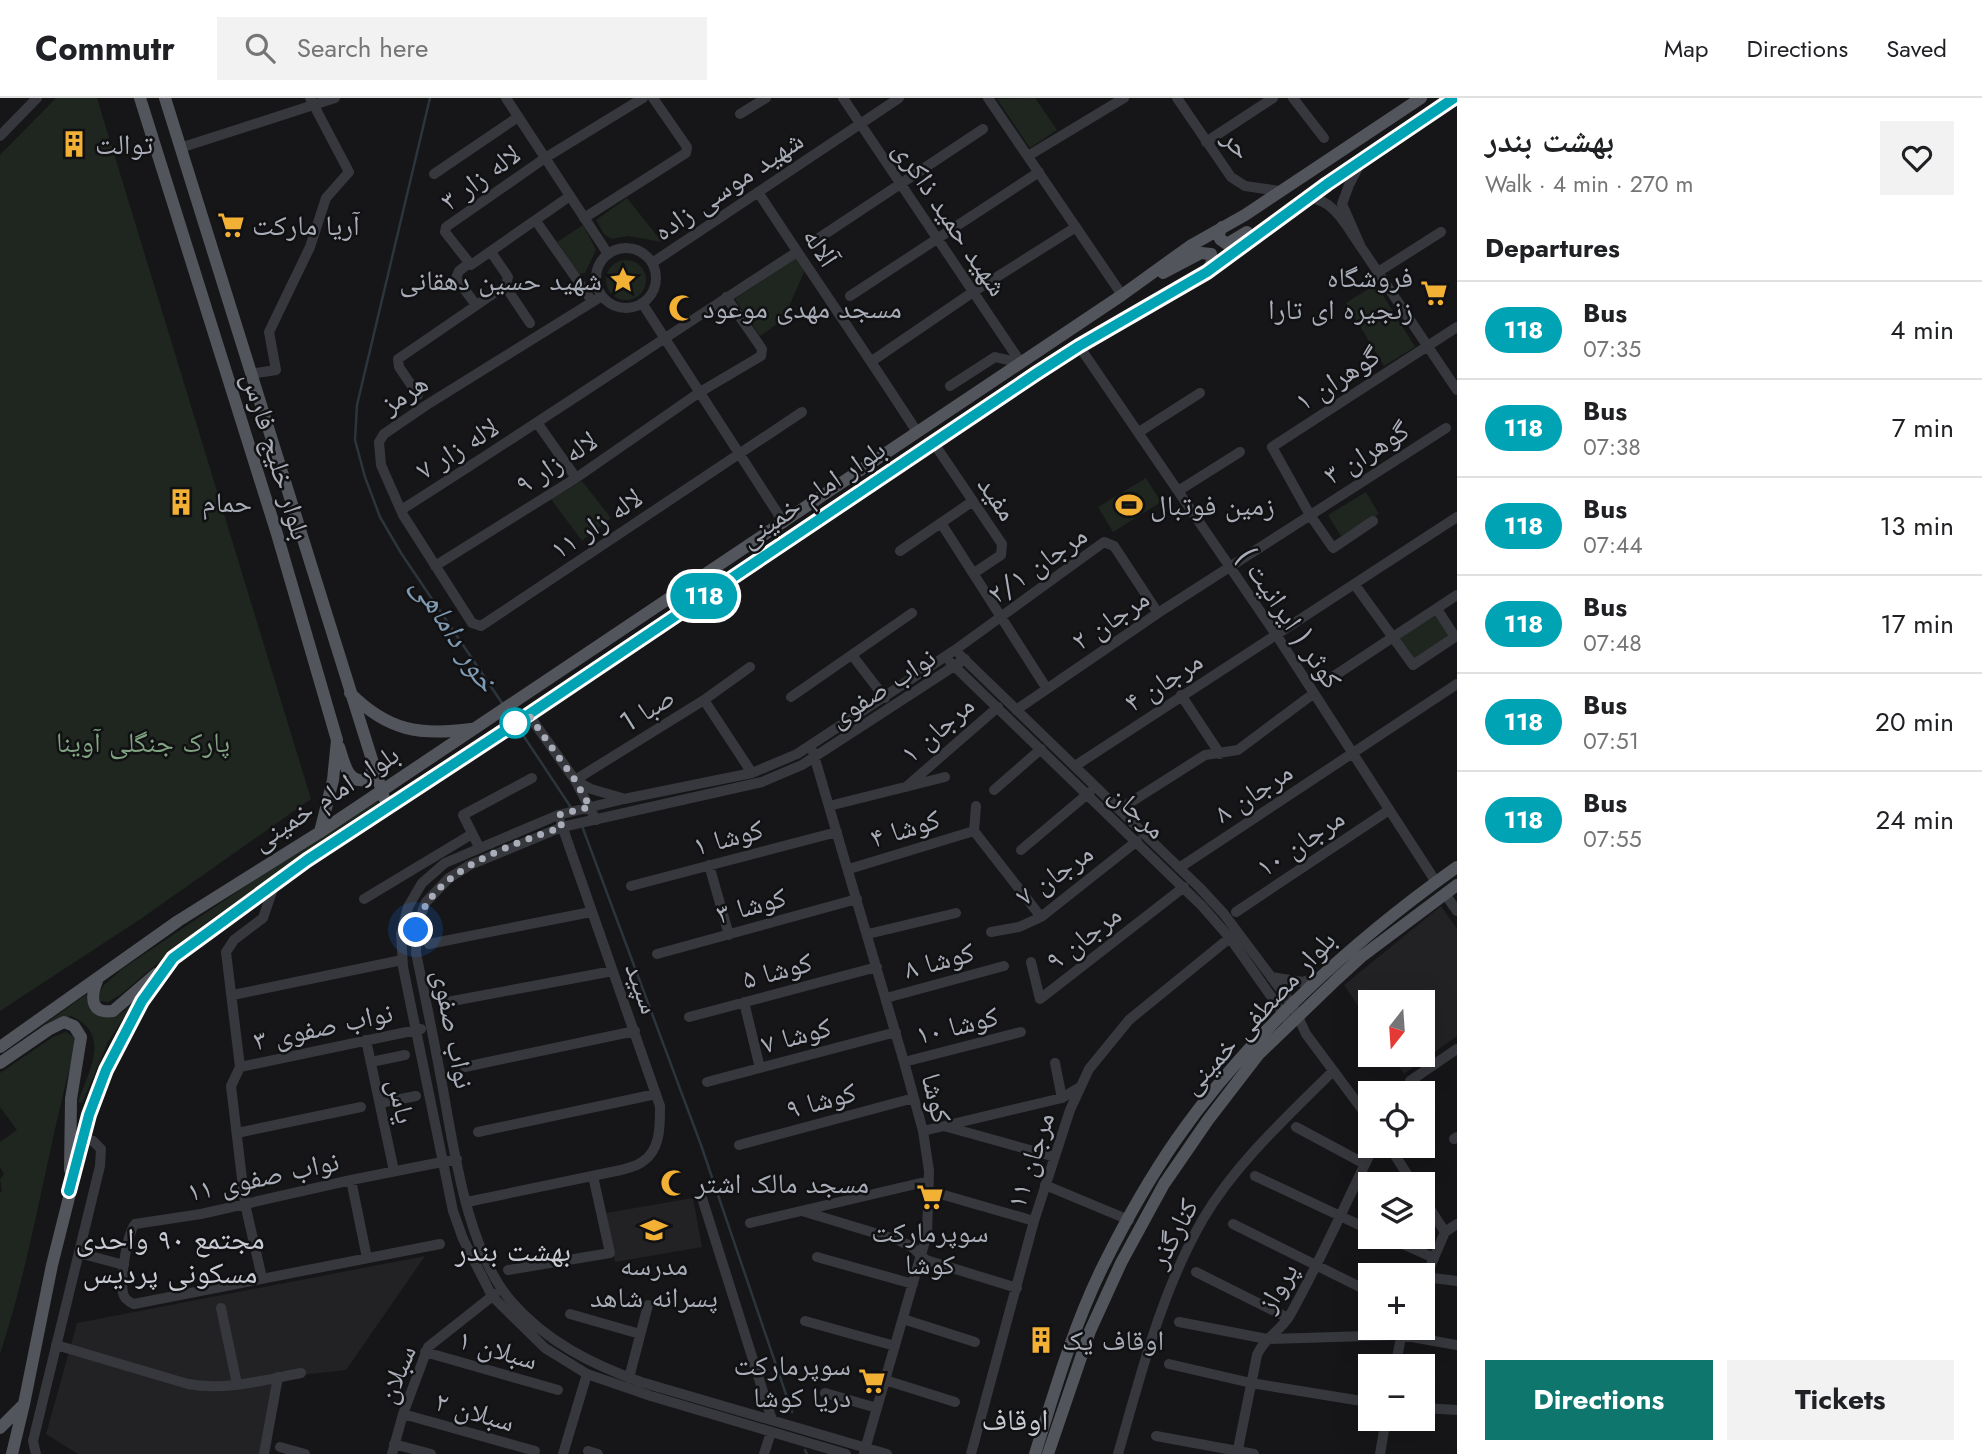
<!DOCTYPE html>
<meta charset="utf-8">
<style>
:root{--surface:#fff;--page:#f2f2f2;--text:#202124;--muted:#757577;--line:#e0e0e0;--accent:#0f766e}
body{margin:0;font-family:Jost,"Noto Naskh Arabic",sans-serif;background:var(--page);color:var(--text);height:100vh;display:flex;flex-direction:column;font-size:26px;white-space:nowrap}
*{box-sizing:border-box;margin:0}
p{font-size:23px;color:var(--muted)}
.icon{flex:none;width:38px;height:38px;fill:none;stroke:currentColor;stroke-width:2;stroke-linecap:round;stroke-linejoin:round}
.map{position:relative;flex:1;overflow:hidden}
.panel{display:flex;flex-direction:column;background:var(--surface);width:525px}
.panel>*{flex:none}
.badge{padding:0 14px;border-radius:23px;font-size:24px;line-height:46px}
.needle{width:46px;rotate:197deg}
.buttons{position:absolute;left:1358px;top:892px;display:grid;gap:14px}
.buttons a{display:grid;place-items:center;width:77px;height:77px;border-radius:0px;background:var(--surface);box-shadow:0 7px 28px #0002;font-size:35px}
.you{position:absolute;width:35px;height:35px;margin:-18px;border:5px solid #fff;border-radius:50%;background:#1a73e8;box-shadow:0 0 0 10px #1a73e833}
.map>.badge{position:absolute;translate:-50% -50%;box-shadow:0 0 0 4px #fff}
h2{padding:0 28px;font-size:26px;line-height:63px}
.round{display:grid;place-items:center;flex:none;width:74px;height:74px;border-radius:0px;background:var(--page)}
.head{display:flex;align-items:center;justify-content:space-between;height:119px;padding:0 28px}
h1{font-size:33px;font-weight:700;line-height:52px}
.primary-button{display:flex;gap:14px;margin-top:auto;padding:14px 28px}
.primary-button a{flex:1;height:80px;border-radius:0px;background:var(--accent);color:#fff;font-size:28px;font-weight:700;line-height:80px;text-align:center}
.primary-button a+a{background:var(--page);color:var(--text)}
ul{padding:0;list-style:none}
li{display:flex;align-items:center;gap:21px;height:98px;padding:0 28px;border-top:2px solid var(--line)}
li div{flex:1}
li b{display:block;font-size:26px}
li em{font-style:normal}
li .badge{min-width:77px;font-weight:700;text-align:center}
header{display:flex;align-items:center;gap:42px;box-sizing:border-box;height:98px;padding:0 35px;background:var(--surface);border-bottom:2px solid var(--line)}
header strong{font-size:33px}
nav{display:flex;gap:38px;margin-inline-start:auto;font-size:24px}
.search{width:490px;height:63px;background:var(--page);display:flex;align-items:center;gap:18px;box-sizing:border-box;padding:0 24px;border-radius:0px;color:var(--muted);font-size:26px}
main{display:flex;flex:1;min-height:0}
.map>svg:first-child{display:block}
.built{fill:#222225}
.green{fill:#1e261f}
.lines{fill:none;stroke-linecap:round;stroke-linejoin:round}
.stream{stroke:#2c353c;stroke-width:2.5}
.minor{stroke:#37383d;stroke-width:10}
.major{stroke:#53555c;stroke-width:12}
.line-casing{stroke:#fff;stroke-width:16}
.line{stroke:#00a3b4;stroke-width:10}
.walk{stroke:#a8adb8;stroke-width:7;stroke-dasharray:0 12.6}
.stop-dot{fill:#fff;stroke:#00a3b4;stroke-width:3.5}
.labels{text-anchor:middle;stroke-width:5;stroke-linejoin:round;paint-order:stroke}
.poi-label{font-size:28px;fill:#a8adb8;stroke:#111113;text-anchor:start}
.street-label{font-size:28px;fill:#a8adb8;stroke:#111113}
.park-label{font-size:28px;fill:#7fa381;stroke:#111113}
.water-label{font-size:30px;font-style:italic;fill:#7f9bb3;stroke:#111113}
.neighbourhood-label{font-size:30px;fill:#c9ccd4;stroke:#111113}
</style>
<header>
<strong>Commutr</strong>
<div class="search"><svg class="icon" aria-label="search" viewBox="0 0 24 24"><circle cx="10" cy="10" r="6"/><path d="M15 15l6 6"/></svg>Search here</div>
<nav><a>Map</a><a>Directions</a><a>Saved</a></nav>
</header>
<main>
<div class="map">
<svg width="1457" height="1356" viewBox="0 0 1457 1356">
<rect width="100%" height="100%" fill="#161618"/>
<path class="built" d="M1441,808l16,23v107l-53,38 -13,-19h32v-52h-53v21l-26,-39z
M693,1100l9,49 -87,15 -9,-49z
M425,1158l-79,114 -73,8 -12,76h-183l-32,-20 31,-111z"/>
<path class="green" d="M56,0h41l214,701 -169,119 -142,93v-856z
M1035,0l22,32 -27,18 -33,-49z
M627,100l35,44 -33,-6 -18,3 -7,-5 -8,-14z
M583,127l13,25 -11,23 -6,1 -22,-32z
M797,159l8,13 -22,50 -23,16 -25,-37z
M606 182a20 20 0 1 1 40 0a20 20 0 1 1-40 0Z
M1376,186l39,63 -31,19 -38,-63z
M1146,380l15,24 -48,30 -15,-25z
M582,383l29,37 -29,23 -31,-42z
M1366,394l13,22 -38,22 -13,-21z
M1436,516l15,22 -37,24 -15,-22z
M377,700l1,6 -175,121 -83,70 -12,7 -9,-1 -1,-7 6,-9 18,-16z
M87,896c-3,20 21,29 36,18 5,-3 9,-9 13,-13l-28,43 -26,61 -4,-1c11,-32 34,-68 -7,-86l-32,12z
M66,934l8,5 1,11c-28,101 -42,206 -75,306v-161l2,-2 -2,-12 4,-5 -4,-7v-25l17,-12 -17,-23v-34l53,-36z"/>
<g class="lines">
<path class="stream" d="M430,0l-73,307 -2,35 10,37 15,40 21,36 101,150
M517,628l55,83
M582,728l119,319 91,267
M805,1352l2,4"/>
<path class="minor" d="M506,0l102,156
M843,0l178,265
M988,0l134,197
M1177,0l54,79 14,9 35,5
M1293,0l31,40
M740,16l26,-16
M0,38l37,-38
M1206,44l67,-44
M180,50l155,-50
M1028,58l96,-58
M434,76l84,-57
M758,94c52,80 107,159 159,240
M570,98l-99,69 -26,-33 1,-5 99,-69 98,-60
M1307,101c26,-3 41,30 54,48l-19,-43 7,-19 12,-23
M584,120l102,-65 1,-6 -34,-49
M536,123l56,80
M813,144l170,-113
M1361,149l96,143
M596 180a30 30 0 1 1 60 0a30 30 0 1 1-60 0Z
M652,165l247,-165
M468,166l-9,7 -3,7 20,27
M1378,174l63,-40
M505,188l25,37
M602,198l-177,110 -41,28 -5,8 2,23 22,50 69,108 9,3 321,-214
M850,198l189,-124
M642,205l142,220
M1079,248l198,290 159,246
M872,263l101,-69 103,-65
M250,276l26,-4 -7,-38 41,-85 16,-49 23,-26 -39,-74
M950,288l45,-29 26,6
M418,297l-19,-28 -1,-8 108,-74 2,-8 -17,-25
M538,326l38,54
M1139,334l61,-39
M933,344l69,102 -1,11 -27,18
M1178,393l62,-39
M401,412c133,-84 264,-173 396,-258
M1373,423l-40,27 -23,-33 -38,-68 185,-120
M941,425l106,166
M900,453l73,-50
M435,468l141,-88 124,-86 61,-36 1,-7 -36,-52
M1355,487l58,80 42,-28 -18,-28
M852,557l33,43
M960,557l240,233 24,26 69,92 13,28 64,86
M950,564l252,244 28,32 57,81
M1331,580l126,-83
M1181,597l39,59
M791,599l121,-84
M704,602l46,-33
M1016,612l142,-97 288,-185
M528,616l47,66 21,40
M813,654l91,310 19,69 6,40 -2,63 -63,219
M1075,668l382,-249
M906,689l92,-80
M994,692l47,-41
M622,700l-31,-9 -16,-9 129,-80 48,73
M829,708l116,-29
M976,708l-2,25 67,86
M1120,711l85,-54 33,-5 75,-56
M479,749l-16,-32 69,-37
M1021,752l69,-58
M709,767l20,70
M1179,770l278,-184
M849,771l125,-38
M631,788l206,-54
M1445,796l12,17
M364,801l108,-65
M1236,814l153,-102
M991,834l28,-5 22,-10 96,-76
M868,836l88,-21
M429,846l162,-32
M657,856l200,-55
M1031,864l9,37 144,-112
M1271,879l32,5 15,-5
M233,897l169,-35
M886,900l118,-32
M447,904l166,-31
M744,904l16,66
M689,919l188,-50
M366,942l28,131
M371,964l34,-7
M904,964l117,-30
M1055,965l7,35
M240,969l181,-38
M465,969l170,-36
M1410,983l47,-32
M707,984l189,-50
M380,1005l36,-7
M944,1028l111,31
M1296,1029l69,37
M923,1033l139,-33 18,-11
M478,1034l178,-38
M237,1035l124,-26
M1454,1041l3,-2
M739,1047l175,-47
M1389,1048l25,39
M1255,1078l115,54
M351,1082l16,78
M1045,1087l84,35
M930,1093l104,30
M702,1100l70,222
M1423,1100l22,34 -22,51
M467,1104l154,-32c7,-2 16,-4 21,-8 19,-12 18,-37 18,-56l-99,-283
M802,1113l96,29 14,7 14,13 91,28
M750,1125l179,-42
M1233,1126l137,68
M1445,1134l12,-8
M1387,1139l47,21
M440,1146l-306,60c-5,-2 -10,-5 -11,-11 -3,-14 4,-59 12,-69l66,-10 150,-34 106,-21
M79,1155l45,12
M817,1159l96,27
M508,1172l102,-17 -17,-77
M1196,1174l92,46
M1425,1179l32,4
M262,1180l-17,-74 -14,-118 9,-19 -14,-115 8,-12 29,-22 12,-35
M221,1210l16,76
M570,1216l70,20
M903,1221l72,23
M805,1223l90,25
M1179,1224l88,17 133,-4 57,10
M56,1247l132,39c37,7 76,-4 113,-11
M425,1254l133,38
M1169,1266l82,19 117,19
M1395,1269l8,-39
M629,1280l19,-73
M885,1282l70,22
M825,1295l52,15
M1423,1310l34,2
M403,1316l132,37
M1156,1338l98,18
M394,1346l37,10
M280,1349l25,7
M588,1353l10,3
M36,1356l-3,-13 67,-275 1,-17 -8,-8 -9,-2
M264,1356l14,-77
M392,1356l11,-40 25,-67 67,-53
M563,1356l24,-80
M764,1356l7,-22
M846,1356l-195,-58 -64,-22 -42,-26 -53,-52 -29,-57 -10,-28 -50,-244 -2,-33 7,-27 14,-24 23,-20 113,-48 66,-16 128,-26 45,-19 158,-104 149,-108 10,4 44,67
M887,1356l-246,-72c-50,-18 -94,-40 -130,-81 -44,-51 -57,-152 -69,-217 -8,-44 -17,-88 -26,-131l1,-28 9,-23 23,-24 21,-13 92,-38 200,-45 40,-17 163,-106
M971,1356l63,-233 36,-111 19,-41 40,-49 108,-88
M1118,1356c23,-80 43,-162 85,-235 33,-56 85,-103 130,-148
M1237,1356l20,-99c7,-17 24,-24 33,-40 31,-55 56,-113 84,-169
M1380,1356l6,-35"/>
<path class="major" d="M140,0l137,436 60,206 -4,40 -13,52
M165,0l219,700
M1222,129l-3,7 1,5 7,5 20,-12
M1163,175l38,-20 10,1 1,8 -5,10
M350,595c38,38 70,43 121,36
M339,649c5,14 8,36 25,33l6,-4 3,-10
M97,883c-7,17 -6,33 16,30l43,-37
M0,949l178,-126 142,-89 802,-537 68,-49 55,-31 176,-117
M0,965l48,-33 16,-8 10,4 7,11 -10,62 -1,71
M0,1330l22,-22
M12,1356l12,-50 28,-139 41,-163 30,-68 19,-33 31,-43 134,-98 772,-514 128,-74 120,-88 127,-86
M1035,1356c20,-64 39,-130 69,-190 21,-42 45,-85 72,-124 73,-105 177,-199 281,-273
M1048,1356l42,-123 31,-68 43,-79 44,-64 50,-65 79,-76 24,-22 96,-72"/>
</g>
<g class="lines">
<defs>
<path id="line" d="M69,1093l20,-76 17,-45 36,-69 31,-43 134,-98 200,-131 530,-356 42,-27 128,-74 120,-88 127,-86"/>
</defs>
<use href="#line" class="line-casing"/>
<use href="#line" class="line"/>
<path class="walk" d="M416,832c12,-60 96,-85 146,-103l-4,-12 32,-8 -15,-27 -47,-66 -13,9"/>
</g>
<defs>
<symbol id="building-bare" viewBox="-9 -9 18 18"><path d="M-4-6H4V6H1V3H-1V6H-4ZM-2.5-4.3h1.7v1.8h-1.7ZM.8-4.3h1.7v1.8H.8ZM-2.5-1h1.7V.8h-1.7ZM.8-1h1.7V.8H.8Z" fill="#f2b134" stroke="#111113" stroke-width="2.5" paint-order="stroke"/></symbol>
<symbol id="supermarket-bare" viewBox="-9 -9 18 18"><path d="M-6-5.5h2.5l.6 2H6L4.5 2H-2.5L-4.4-4H-6ZM-1.5 3.2a1.3 1.3 0 1 0 .1 0ZM3 3.2a1.3 1.3 0 1 0 .1 0Z" fill="#f2b134" stroke="#111113" stroke-width="2.5" paint-order="stroke"/></symbol>
<symbol id="sight-bare" viewBox="-9 -9 18 18"><path d="M0-6L1.8-2.2L6-1.7L2.9 1.2L3.7 5.4L0 3.3L-3.7 5.4L-2.9 1.2L-6-1.7L-1.8-2.2Z" fill="#f2b134" stroke="#111113" stroke-width="2.5" paint-order="stroke"/></symbol>
<symbol id="mosque-bare" viewBox="-9 -9 18 18"><path d="M3.5-4.9A6 6 0 1 0 3.5 4.9A5 5 0 1 1 3.5-4.9Z" fill="#f2b134" stroke="#111113" stroke-width="2.5" paint-order="stroke"/></symbol>
<symbol id="stadium-bare" viewBox="-9 -9 18 18"><path d="M0-5a6.5 5 0 1 0 0 10a6.5 5 0 1 0 0-10ZM-3.5-1.8h7v3.6h-7Z" fill="#f2b134" stroke="#111113" stroke-width="2.5" paint-order="stroke"/></symbol>
<symbol id="school-bare" viewBox="-9 -9 18 18"><path d="M0-5L7-2L0 1L-7-2ZM-4 1L0 2.5L4 1V4Q0 6-4 4Z" fill="#f2b134" stroke="#111113" stroke-width="2.5" paint-order="stroke"/></symbol>
</defs>
<g fill-rule="evenodd">
<use href="#building-bare" x="55" y="27" width="38" height="38"/>
<use href="#supermarket-bare" x="212" y="108" width="38" height="38"/>
<use href="#sight-bare" x="604" y="163" width="38" height="38"/>
<use href="#supermarket-bare" x="1415" y="176" width="38" height="38"/>
<use href="#mosque-bare" x="663" y="191" width="38" height="38"/>
<use href="#building-bare" x="162" y="385" width="38" height="38"/>
<use href="#stadium-bare" x="1110" y="388" width="38" height="38"/>
<use href="#mosque-bare" x="655" y="1066" width="38" height="38"/>
<use href="#supermarket-bare" x="911" y="1080" width="38" height="38"/>
<use href="#school-bare" x="635" y="1113" width="38" height="38"/>
<use href="#building-bare" x="1022" y="1223" width="38" height="38"/>
<use href="#supermarket-bare" x="853" y="1264" width="38" height="38"/>
</g>
<circle class="stop-dot" cx="515" cy="625" r="14"/>
<g class="labels">
<g class="poi-label">
<text x="95" y="56">توالت</text>
<text x="252" y="137">آریا مارکت</text>
<text x="1413" y="189" text-anchor="end">فروشگاه<tspan x="1413" dy="32">زنجیره ای تارا</tspan></text>
<text x="602" y="192" text-anchor="end">شهید حسین دهقانی</text>
<text x="703" y="220">مسجد مهدی موعود</text>
<text x="202" y="414">حمام</text>
<text x="1150" y="417">زمین فوتبال</text>
<text x="695" y="1095">مسجد مالک اشتر</text>
<text x="930" y="1144" text-anchor="middle">سوپرمارکت<tspan x="930" dy="32">کوشا</tspan></text>
<text x="654" y="1177" text-anchor="middle">مدرسه<tspan x="654" dy="32">پسرانه شاهد</tspan></text>
<text x="1062" y="1252">اوقاف یک</text>
<text x="851" y="1277" text-anchor="end">سوپرمارکت<tspan x="851" dy="32">دریا کوشا</tspan></text>
</g>
<g class="street-label">
<text transform="translate(1238 46) rotate(52)" y="10">حر</text>
<text transform="translate(480 79) rotate(-36)" y="10">لاله زار ۳</text>
<text transform="translate(728 87) rotate(-34)" y="10">شهید موسی زاده</text>
<text transform="translate(951 120) rotate(56)" y="10">شهید حمید ذاکری</text>
<text transform="translate(821 149) rotate(57)" y="10">آلاله</text>
<text transform="translate(1337 280) rotate(-33)" y="10">گوهران ۱</text>
<text transform="translate(404 295) rotate(-33)" y="10">هرمز</text>
<text transform="translate(457 350) rotate(-32)" y="10">لاله زار ۷</text>
<text transform="translate(1366 354) rotate(-32)" y="10">گوهران ۳</text>
<text transform="translate(277 358) rotate(73)" y="10">بلوار خلیج فارس</text>
<text transform="translate(556 364) rotate(-33)" y="10">لاله زار ۹</text>
<text transform="translate(812 395) rotate(-34)" y="10">بلوار امام خمینی</text>
<text transform="translate(998 400) rotate(56)" y="10">مفید</text>
<text transform="translate(596 425) rotate(-34)" y="10">لاله زار ۱۱</text>
<text transform="translate(1037 466) rotate(-35)" y="10">مرجان ۲/۱</text>
<text transform="translate(1290 520) rotate(56)" y="10">کوثر ( ایرانیت )</text>
<text transform="translate(1110 521) rotate(-34)" y="10">مرجان ۲</text>
<text transform="translate(1163 583) rotate(-33)" y="10">مرجان ۴</text>
<text transform="translate(882 589) rotate(-33)" y="10">نواب صفوی</text>
<text transform="translate(647 611) rotate(-32)" y="10">صبا 1</text>
<text transform="translate(937 631) rotate(-41)" y="10">مرجان ۱</text>
<text transform="translate(1253 694) rotate(-33)" y="10">مرجان ۸</text>
<text transform="translate(325 699) rotate(-33)" y="10">بلوار امام خمینی</text>
<text transform="translate(1138 713) rotate(43)" y="10">مرجان</text>
<text transform="translate(905 730) rotate(-17)" y="10">کوشا ۴</text>
<text transform="translate(728 739) rotate(-15)" y="10">کوشا ۱</text>
<text transform="translate(1300 744) rotate(-34)" y="10">مرجان ۱۰</text>
<text transform="translate(1054 776) rotate(-35)" y="10">مرجان ۷</text>
<text transform="translate(751 807) rotate(-15)" y="10">کوشا ۳</text>
<text transform="translate(1083 839) rotate(-38)" y="10">مرجان ۹</text>
<text transform="translate(939 862) rotate(-15)" y="10">کوشا ۸</text>
<text transform="translate(777 872) rotate(-15)" y="10">کوشا ۵</text>
<text transform="translate(643 890) rotate(70)" y="10">سپید</text>
<text transform="translate(1258 914) rotate(-47)" y="10">بلوار مصطفی خمینی</text>
<text transform="translate(957 927) rotate(-14)" y="10">کوشا ۱۰</text>
<text transform="translate(323 928) rotate(-12)" y="10">نواب صفوی ۳</text>
<text transform="translate(454 931) rotate(79)" y="10">نواب صفوی</text>
<text transform="translate(796 937) rotate(-15)" y="10">کوشا ۷</text>
<text transform="translate(937 1000) rotate(76)" y="10">کوشا</text>
<text transform="translate(821 1002) rotate(-15)" y="10">کوشا ۹</text>
<text transform="translate(402 1003) rotate(78)" y="10">یاس</text>
<text transform="translate(1030 1062) rotate(-72)" y="10">مرجان ۱۱</text>
<text transform="translate(263 1078) rotate(-12)" y="10">نواب صفوی ۱۱</text>
<text transform="translate(1173 1135) rotate(-62)" y="10">کنارگذر</text>
<text transform="translate(1277 1189) rotate(-59)" y="10">پرواز</text>
<text transform="translate(498 1251) rotate(16)" y="10">سبلان ۱</text>
<text transform="translate(396 1276) rotate(-68)" y="10">سبلان</text>
<text transform="translate(475 1313) rotate(16)" y="10">سبلان ۲</text>
</g>
<g class="park-label">
<text x="143" y="654">پارک جنگلی آوینا</text>
</g>
<g class="water-label">
<text transform="translate(455 536) rotate(57)" y="10">خور داماهی</text>
</g>
<g class="neighbourhood-label">
<text x="170" y="1151">مجتمع ٩٠ واحدی<tspan x="170" dy="34">مسکونی پردیس</tspan></text>
<text x="513" y="1163">بهشت بندر</text>
<text x="1015" y="1332">اوقاف</text>
</g>
</g>
</svg>
<div class="buttons">
<a><svg class="needle" viewBox="-14 -14 28 28"><path d="M0-13l5 13h-10z" fill="#e53935"/><path d="M0 13l5-13h-10z" fill="#757577"/></svg></a>
<a><svg class="icon" aria-label="locate" viewBox="0 0 24 24"><circle cx="12" cy="12" r="6"/><path d="M12 2v4M12 18v4M2 12h4M18 12h4"/></svg></a>
<a><svg class="icon" aria-label="layers" viewBox="0 0 24 24"><path d="M12 4l9 5-9 5-9-5zM3 14l9 5 9-5"/></svg></a>
<a>+</a>
<a>−</a>
</div>
<div class="you" style="left:416px;top:832px"></div>
<b class="badge" style="left:704px;top:498px;background:#00a3b4;color:#fff">118</b>
</div>
<section class="panel">
<div class="head"><div><h1>بهشت بندر</h1><p>Walk · 4 min · 270 m</p></div><a class="round"><svg class="icon" aria-label="heart" viewBox="0 0 24 24"><path d="M12 20l-8-8c-3-5 5-10 8-4 3-6 11-1 8 4z"/></svg></a></div>
<h2>Departures</h2>
<ul>
<li><span class="badge" style="background:#00a3b4;color:#fff">118</span><div><b>Bus</b><p>07:35</p></div><em>4 min</em></li>
<li><span class="badge" style="background:#00a3b4;color:#fff">118</span><div><b>Bus</b><p>07:38</p></div><em>7 min</em></li>
<li><span class="badge" style="background:#00a3b4;color:#fff">118</span><div><b>Bus</b><p>07:44</p></div><em>13 min</em></li>
<li><span class="badge" style="background:#00a3b4;color:#fff">118</span><div><b>Bus</b><p>07:48</p></div><em>17 min</em></li>
<li><span class="badge" style="background:#00a3b4;color:#fff">118</span><div><b>Bus</b><p>07:51</p></div><em>20 min</em></li>
<li><span class="badge" style="background:#00a3b4;color:#fff">118</span><div><b>Bus</b><p>07:55</p></div><em>24 min</em></li>
</ul>
<div class="primary-button"><a>Directions</a><a>Tickets</a></div>
</section>
</main>
